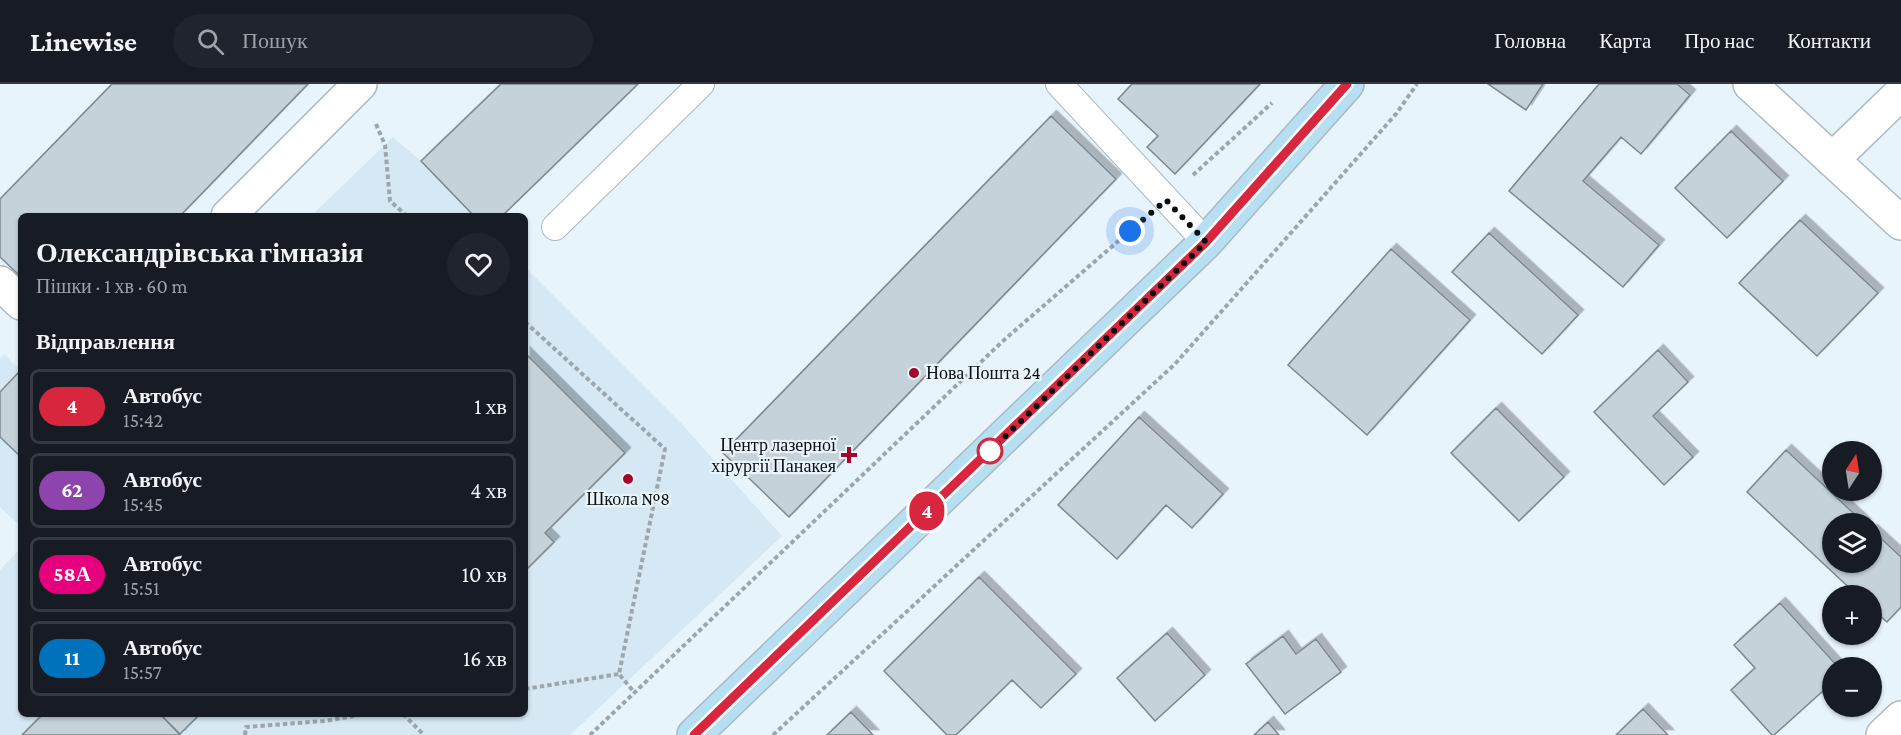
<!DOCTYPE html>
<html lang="uk">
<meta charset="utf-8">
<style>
:root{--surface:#171b24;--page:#20242c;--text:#f1f3f6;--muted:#9ea1a6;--line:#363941}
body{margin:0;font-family:"Crimson Pro",serif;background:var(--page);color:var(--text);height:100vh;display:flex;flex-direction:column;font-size:22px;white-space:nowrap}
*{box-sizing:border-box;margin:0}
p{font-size:20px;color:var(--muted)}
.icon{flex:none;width:33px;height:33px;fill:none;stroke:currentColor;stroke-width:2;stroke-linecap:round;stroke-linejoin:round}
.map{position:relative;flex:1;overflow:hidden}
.side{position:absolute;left:18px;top:129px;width:510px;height:504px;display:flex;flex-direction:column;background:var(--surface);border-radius:9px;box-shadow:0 2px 4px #0004}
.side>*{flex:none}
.badge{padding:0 12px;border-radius:20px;font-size:21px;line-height:39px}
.needle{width:39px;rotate:12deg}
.tools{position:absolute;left:1822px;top:357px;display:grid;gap:12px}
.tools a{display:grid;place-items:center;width:60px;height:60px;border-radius:50%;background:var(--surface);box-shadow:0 2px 4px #0004;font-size:30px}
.you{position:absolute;width:30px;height:30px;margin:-15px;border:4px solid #fff;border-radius:50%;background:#1a73e8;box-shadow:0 0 0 9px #1a73e833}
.map>.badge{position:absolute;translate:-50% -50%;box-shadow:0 0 0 3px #fff}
h2{padding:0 18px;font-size:22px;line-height:54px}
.round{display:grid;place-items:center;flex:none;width:63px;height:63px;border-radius:32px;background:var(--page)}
.headline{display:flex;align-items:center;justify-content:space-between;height:102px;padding:0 18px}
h1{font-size:28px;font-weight:600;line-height:45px}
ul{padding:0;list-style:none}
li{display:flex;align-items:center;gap:18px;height:75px;margin:0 12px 9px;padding:0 6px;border:3px solid var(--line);border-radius:9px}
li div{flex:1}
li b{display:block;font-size:22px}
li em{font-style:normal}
li .badge{min-width:66px;font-weight:700;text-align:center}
header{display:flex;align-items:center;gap:36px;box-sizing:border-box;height:84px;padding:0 30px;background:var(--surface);border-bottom:2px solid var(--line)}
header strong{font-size:28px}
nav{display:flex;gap:33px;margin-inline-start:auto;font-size:21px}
.search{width:420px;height:54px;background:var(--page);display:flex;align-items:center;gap:15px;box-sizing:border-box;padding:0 21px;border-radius:33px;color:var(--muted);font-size:22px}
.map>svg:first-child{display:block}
.built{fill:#d5e8f4}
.building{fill:#c6d2da;stroke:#7c878f;stroke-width:1.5;filter:url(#shadow)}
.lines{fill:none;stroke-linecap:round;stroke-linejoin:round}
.lane-casing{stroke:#adb9c1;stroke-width:28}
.street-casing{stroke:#adb9c1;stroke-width:36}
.secondary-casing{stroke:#adb9c1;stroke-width:36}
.path{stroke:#9da6ac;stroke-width:4;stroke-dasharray:4.5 3;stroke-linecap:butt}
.lane{stroke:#fff;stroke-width:26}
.street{stroke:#fff;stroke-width:33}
.secondary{stroke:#b7dff2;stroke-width:33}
.line-casing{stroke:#fff;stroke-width:14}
.line{stroke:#d7263d;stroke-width:9}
.walk{stroke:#0b0f12;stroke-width:6;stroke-dasharray:0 10.8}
.poi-dot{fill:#a4072a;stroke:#e8f4fc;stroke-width:2}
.stop-dot{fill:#fff;stroke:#d7263d;stroke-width:3}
.labels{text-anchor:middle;stroke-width:4.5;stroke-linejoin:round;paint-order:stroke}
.poi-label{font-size:18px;fill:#0b0f12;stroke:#e8f4fc;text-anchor:start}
</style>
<header>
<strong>Linewise</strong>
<div class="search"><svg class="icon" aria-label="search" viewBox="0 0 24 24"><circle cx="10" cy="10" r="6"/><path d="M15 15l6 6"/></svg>Пошук</div>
<nav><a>Головна</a><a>Карта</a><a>Про нас</a><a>Контакти</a></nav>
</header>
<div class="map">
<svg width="1901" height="651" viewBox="0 0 1901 651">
<defs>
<filter id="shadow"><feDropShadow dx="5.5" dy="-5.5" stdDeviation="0" flood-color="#0004"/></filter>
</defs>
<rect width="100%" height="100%" fill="#e8f4fc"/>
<path class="built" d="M393,53l28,24 53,55h-163z
M525,183l155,155 102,114 -212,199h-570v-165l21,-22v166h504z
M4,270l17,17v156l-21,-20v-148z"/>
<path class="building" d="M112,0h196l-128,132h-159v61l-21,-20v-58z
M501,0h137l-136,132h-28l-53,-55z
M1132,0h128l-85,90 -28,-27 11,-11 -40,-37z
M1488,0h55l-17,26z
M1599,0h78l13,11 -49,59 -20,-17 -38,44 76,64 -36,42 -114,-96z
M1051,32l65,63 -327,338 -66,-64z
M1731,47l52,50 -56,57 -52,-50z
M1800,136l78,73 -61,63 -78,-73z
M1489,149l89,82 -36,39 -90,-82z
M1391,165l79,71 -103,115 -79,-70z
M1658,266l30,32 -35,34 40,41 -29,28 -70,-73z
M525,269l100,100 -80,80 9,9 -29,29z
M18,289l3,3v81l-21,-20v-45z
M1496,324l68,69 -45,44 -68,-68z
M1139,333l84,77 -31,34 -26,-23 -49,54 -59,-54z
M1786,366l79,74h-32v38h39v-32l29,27v50l-14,15 -15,-13v-13h-14l-111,-104z
M979,493l97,97 -35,34 -29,-28 -56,55h-9l-63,-64z
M1780,519l59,65h-6v14l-59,53h-2l-41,-45 24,-22 -21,-23z
M1167,549l38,42 -50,46 -38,-43z
M1283,552l13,18 20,-15 25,33 -56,42 -39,-50z
M1643,625l25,26h-52z
M851,628l22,23h-46z
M37,630h123l20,21h-158l18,-18z
M160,630h40l-20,20z
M1268,638l11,13h-25z"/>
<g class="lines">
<defs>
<path id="lane" d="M1059,0l147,158
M555,143l146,-143"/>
<path id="street" d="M1750,0l151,139
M1832,76l69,-67
M228,132l132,-132
M0,199l21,20
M1883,651l18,-17"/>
<path id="secondary" d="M694,651l512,-493 141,-158"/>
</defs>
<use href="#lane" class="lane-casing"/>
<use href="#street" class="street-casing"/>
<use href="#secondary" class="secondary-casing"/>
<path class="path" d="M376,40l9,21 5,56 17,15
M1193,91l79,-72
M525,238l140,127 -46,225 15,18
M525,605l94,-15
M403,630l21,21
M245,651l1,-8 78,-6 43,-7
M590,651l414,-395 134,-116
M773,651l402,-371 221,-250 21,-30"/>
<use href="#lane" class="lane"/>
<use href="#street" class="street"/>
<use href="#secondary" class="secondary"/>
</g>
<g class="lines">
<defs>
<path id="line" d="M694,651l512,-493 141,-158"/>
</defs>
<use href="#line" class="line-casing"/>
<use href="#line" class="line"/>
<path class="walk" d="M990,367l216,-209 -40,-42 -36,31"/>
</g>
<g class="poi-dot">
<circle cx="914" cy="289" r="6"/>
<path d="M846 362h6v6h6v6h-6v6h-6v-6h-6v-6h6z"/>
<circle cx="628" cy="395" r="6"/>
</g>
<circle class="stop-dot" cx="990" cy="367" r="12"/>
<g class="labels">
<g class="poi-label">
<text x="926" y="295">Нова Пошта 24</text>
<text x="836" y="367" text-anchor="end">Центр лазерної<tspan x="836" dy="21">хірургії Панакея</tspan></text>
<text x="628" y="421" text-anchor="middle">Школа №8</text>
</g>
</g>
</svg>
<div class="tools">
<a><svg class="needle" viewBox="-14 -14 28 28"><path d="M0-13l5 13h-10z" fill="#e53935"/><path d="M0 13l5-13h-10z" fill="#9ea1a6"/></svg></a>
<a><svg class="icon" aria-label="layers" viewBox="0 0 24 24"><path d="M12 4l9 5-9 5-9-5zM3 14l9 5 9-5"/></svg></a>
<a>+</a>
<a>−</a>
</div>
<div class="you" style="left:1130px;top:147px"></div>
<b class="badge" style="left:927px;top:427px;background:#d7263d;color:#fff">4</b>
<section class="side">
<div class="headline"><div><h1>Олександрівська гімназія</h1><p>Пішки · 1 хв · 60 m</p></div><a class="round"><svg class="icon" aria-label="heart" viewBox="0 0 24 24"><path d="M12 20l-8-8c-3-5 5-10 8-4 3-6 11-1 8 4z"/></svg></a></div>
<h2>Відправлення</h2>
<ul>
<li><span class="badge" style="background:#d7263d;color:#fff">4</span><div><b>Автобус</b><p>15:42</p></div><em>1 хв</em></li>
<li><span class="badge" style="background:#8e44ad;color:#fff">62</span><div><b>Автобус</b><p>15:45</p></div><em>4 хв</em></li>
<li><span class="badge" style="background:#e6007e;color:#fff">58А</span><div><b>Автобус</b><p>15:51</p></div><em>10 хв</em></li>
<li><span class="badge" style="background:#0072bc;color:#fff">11</span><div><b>Автобус</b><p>15:57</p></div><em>16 хв</em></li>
</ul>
</section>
</div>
